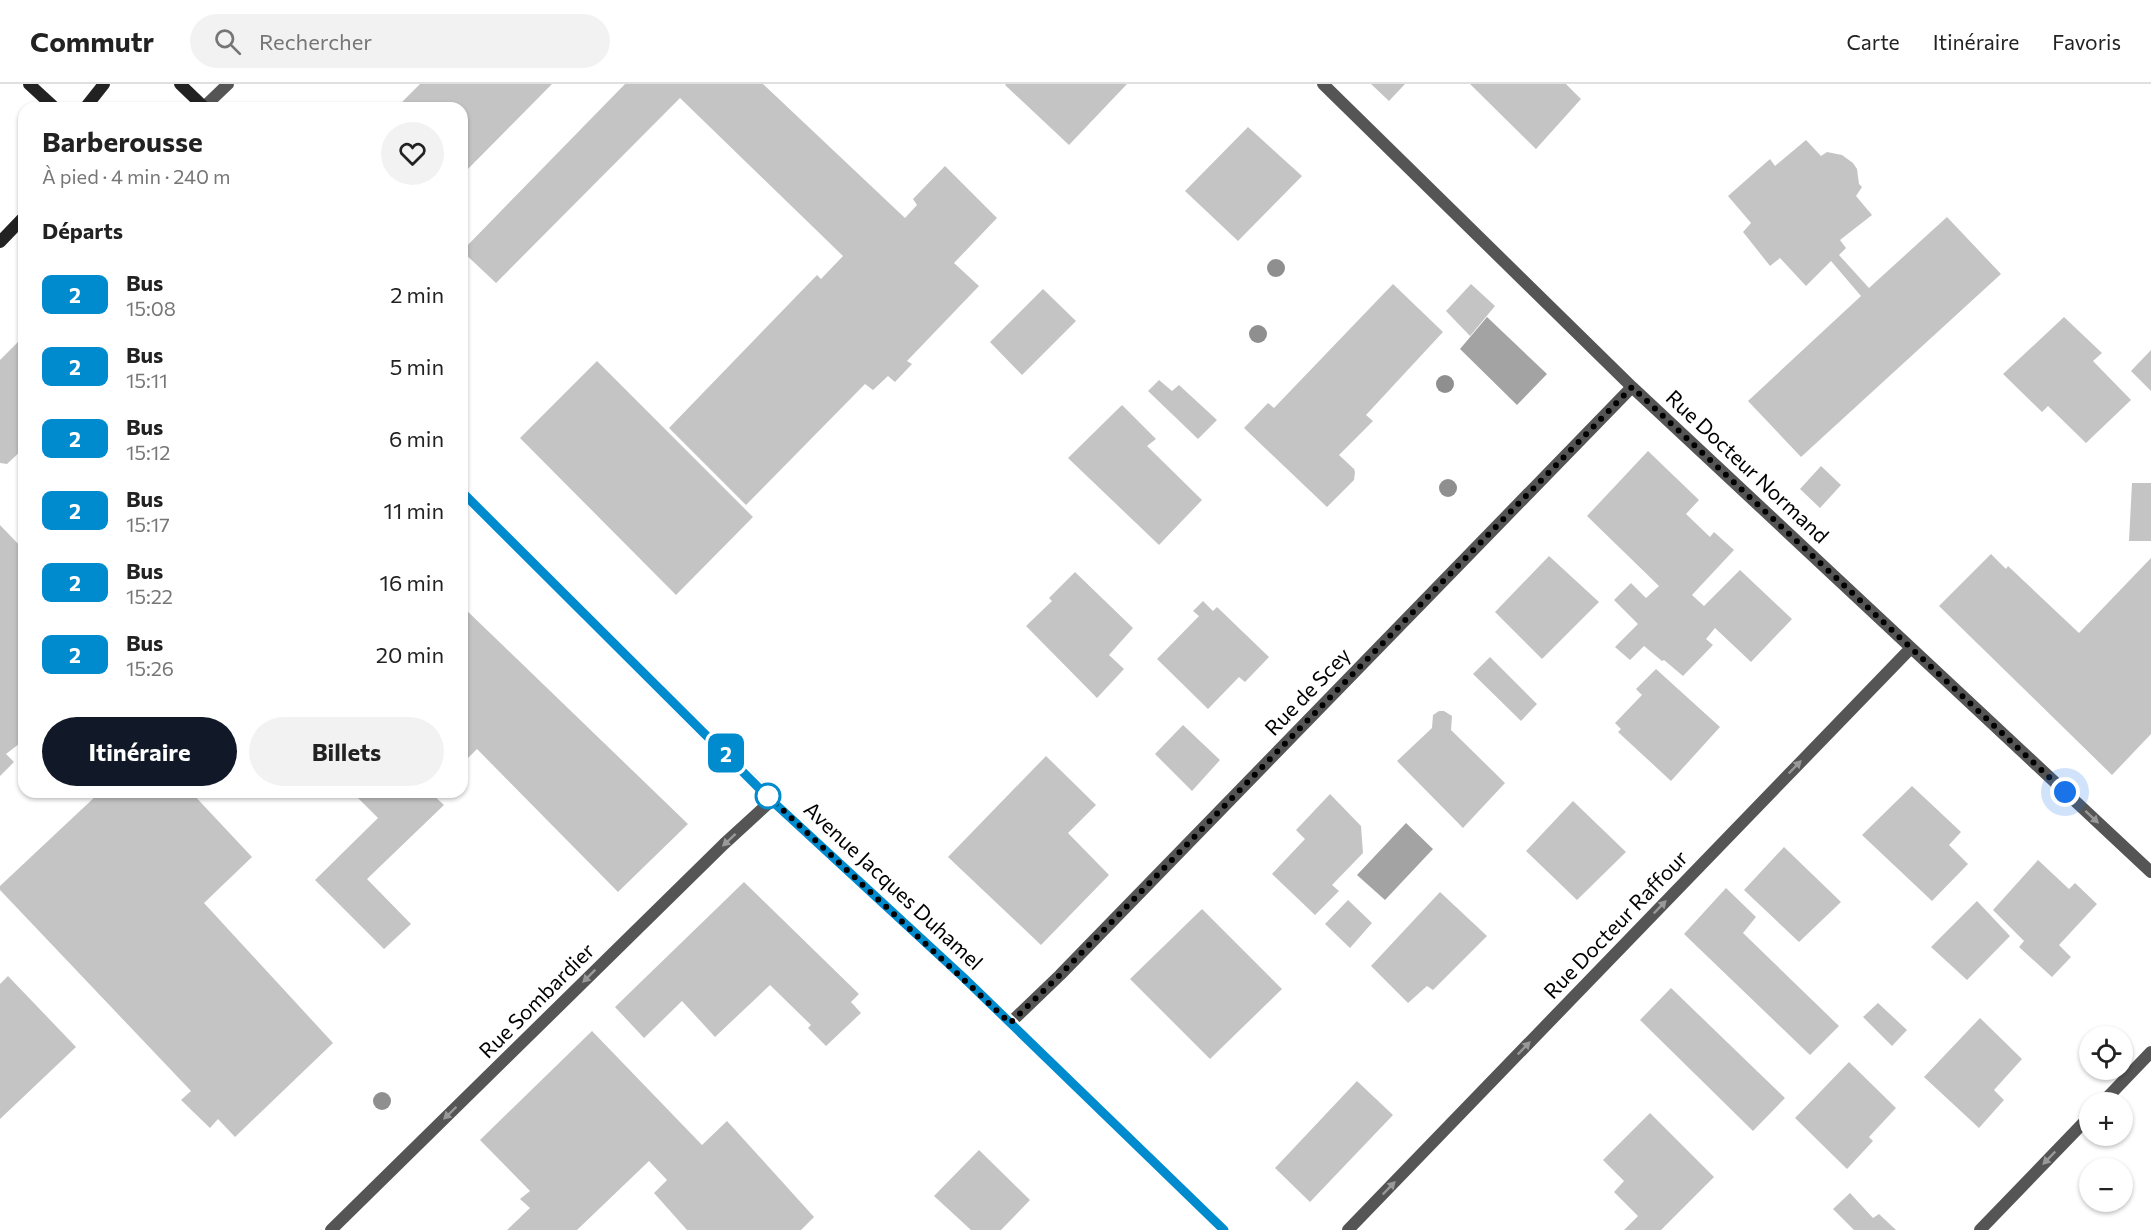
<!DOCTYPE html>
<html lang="fr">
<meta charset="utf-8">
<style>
:root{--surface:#fff;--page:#f2f2f2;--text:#222;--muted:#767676;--line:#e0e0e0;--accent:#111827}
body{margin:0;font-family:Commissioner,sans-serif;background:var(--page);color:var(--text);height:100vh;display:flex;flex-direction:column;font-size:22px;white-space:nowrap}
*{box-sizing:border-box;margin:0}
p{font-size:20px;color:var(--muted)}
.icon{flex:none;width:33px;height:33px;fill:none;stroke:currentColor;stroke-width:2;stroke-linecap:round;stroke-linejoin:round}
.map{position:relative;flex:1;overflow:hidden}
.panel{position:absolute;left:18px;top:18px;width:450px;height:696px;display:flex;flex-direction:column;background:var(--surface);border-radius:18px;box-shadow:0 2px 4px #0004}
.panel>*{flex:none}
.badge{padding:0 12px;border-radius:9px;font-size:21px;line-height:39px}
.buttons{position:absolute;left:2079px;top:942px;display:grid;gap:12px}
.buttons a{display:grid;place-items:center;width:54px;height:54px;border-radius:50%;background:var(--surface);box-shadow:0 2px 4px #0004;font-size:30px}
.you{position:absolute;width:30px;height:30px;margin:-15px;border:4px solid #fff;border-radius:50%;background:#1a73e8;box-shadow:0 0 0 9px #1a73e833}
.map>.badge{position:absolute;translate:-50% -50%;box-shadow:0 0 0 3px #fff}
h2{padding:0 24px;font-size:22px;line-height:54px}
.round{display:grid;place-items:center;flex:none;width:63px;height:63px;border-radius:32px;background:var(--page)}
.head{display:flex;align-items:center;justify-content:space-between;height:102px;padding:0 24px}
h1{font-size:28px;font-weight:700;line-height:45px}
.action{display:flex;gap:12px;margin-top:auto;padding:12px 24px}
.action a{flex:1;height:69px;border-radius:36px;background:var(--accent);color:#fff;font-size:24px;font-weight:700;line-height:69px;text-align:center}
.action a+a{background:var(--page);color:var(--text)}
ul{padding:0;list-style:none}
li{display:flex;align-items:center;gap:18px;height:72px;padding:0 24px}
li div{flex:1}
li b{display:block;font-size:22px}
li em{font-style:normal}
li .badge{min-width:66px;font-weight:700;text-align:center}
header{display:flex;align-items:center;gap:36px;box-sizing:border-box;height:84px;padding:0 30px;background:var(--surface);border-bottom:2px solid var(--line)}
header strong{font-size:28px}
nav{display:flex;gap:33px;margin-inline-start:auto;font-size:21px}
.search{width:420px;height:54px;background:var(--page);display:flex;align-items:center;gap:15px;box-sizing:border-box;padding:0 21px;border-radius:33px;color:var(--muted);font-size:22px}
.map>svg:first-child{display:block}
.water{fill:#a3a3a3}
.building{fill:#c4c4c4}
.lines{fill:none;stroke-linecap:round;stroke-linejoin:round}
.street{stroke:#555;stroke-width:12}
.secondary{stroke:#222;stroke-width:12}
.tree{fill:#8f8f8f}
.oneway{fill:#999}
.line-casing{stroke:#fff;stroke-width:14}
.line{stroke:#008bce;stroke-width:9}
.walk{stroke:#000;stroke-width:6;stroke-dasharray:0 10.8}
.stop-dot{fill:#fff;stroke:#008bce;stroke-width:3}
.labels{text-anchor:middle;stroke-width:4.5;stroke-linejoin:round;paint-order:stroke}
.street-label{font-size:21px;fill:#000;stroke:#fff}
</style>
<header>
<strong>Commutr</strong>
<div class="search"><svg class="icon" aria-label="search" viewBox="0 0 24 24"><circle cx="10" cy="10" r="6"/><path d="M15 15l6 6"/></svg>Rechercher</div>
<nav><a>Carte</a><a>Itinéraire</a><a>Favoris</a></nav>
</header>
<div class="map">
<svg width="2151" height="1146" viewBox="0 0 2151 1146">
<rect width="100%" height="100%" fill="#fff"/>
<path class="water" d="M1487,233l60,57 -30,31 -57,-56z
M1406,739l27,26 -48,51 -28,-25z"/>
<path class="building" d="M420,0h132l-90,91v-67h-66z
M625,0h138l142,134 12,-13 -4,-6 32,-33 52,52 -43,45 25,23 -72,75 5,3 -17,18 -7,-6 -15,14 -8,-6 -119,121 -77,-77 148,-153 4,4 22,-23 -163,-158 -184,185 -34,-32z
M1006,0h121l-58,61 -64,-60z
M1371,0h34l-16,17z
M1470,0h96l15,15 -45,50z
M1248,43l54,49 -64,65 -53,-50z
M1806,56l15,16 6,-4 15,3 11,8 4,6 2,15 3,3 -6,9 16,19 -32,25 6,8 -7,7 30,33 78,-71 54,57 -200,183 -53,-56 113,-105 -30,-35 -25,25 -26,-28 -10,8 -27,-34 8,-9 -23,-27 42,-37 5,7z
M1393,200l50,48 -77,83 7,6 -34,34 15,14 1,3 -1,8 -27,27 -83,-79 24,-25 6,5z
M1471,200l24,22 -25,30 -24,-25z
M1043,205l33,32 -54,54 -32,-33z
M2064,233l38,36 -9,8 38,39 -45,43 -38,-37 -6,6 -39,-38z
M24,252v112l-17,16 -7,-1v-103z
M2151,266v41l-20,-20z
M597,277l156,156 -77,78 -156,-157z
M1159,296l13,11 7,-6 38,35 -19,19 -50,-48z
M1122,321l34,34 -9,7 55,54 -43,45 -91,-87z
M1648,367l51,49 -13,14 24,23 4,-5 20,18 -42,45 12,11 36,-36 52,49 -41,43 -36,-34 -9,11 7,6 -30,31 -19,-16 -2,1 -18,-15 -14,14 -15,-13 23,-23 -24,-24 17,-17 15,15 13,-12 -72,-70z
M1821,382l20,19 -21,23 -20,-19z
M2132,399h19v58h-22z
M0,441l24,25v190l-18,14 8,8 -14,14z
M1991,470l15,15 2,-3 71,67 72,-75v176l-39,41 -173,-169z
M1549,472l50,46 -57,57 -47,-47z
M1075,488l58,56 -24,27 15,14 -27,29 -71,-72 26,-25 -3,-3z
M1203,517l10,10 4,-4 52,50 -24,25 -6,-5 -31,32 -51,-50 42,-43 -6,-5z
M462,522l226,218 -70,68 -141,-143 -15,15z
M1490,573l47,47 -16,17 -48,-47z
M1656,585l64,58 -49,54 -53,-49 3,-3 -6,-6 27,-28 -6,-6z
M1439,627h5l8,5 -1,14 54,53 -42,45 -66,-67 35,-33 1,-13z
M1183,641l37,35 -28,31 -37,-37z
M1046,672l50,49 -28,28 41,42 -68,70 -93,-88z
M1912,702l49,46 -12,13 19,19 -36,37 -70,-66z
M96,708h95l61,65 -48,46 129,140 -98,94 -17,-18 -8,9 -29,-28 10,-9 -191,-201v-4l98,-92z
M352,708h82l-2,2 12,11 -77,74 44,45 -27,25 -69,-69 63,-62z
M1330,710l31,32 2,27 -31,32 7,6 -24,24 -43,-41 33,-35 -9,-9z
M1573,717l53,51 -49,48 -51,-49z
M1784,763l57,55 -42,40 -55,-52z
M2038,776l31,29 6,-6 22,21 -38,41 12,12 -19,20 -33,-30 5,-6 -31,-31z
M744,798l115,112 -8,8 10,11 -35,33 -18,-18 3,-3 -41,-40 -55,52 -33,-36 -38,37 -29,-31z
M1726,804l30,29 -13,16 96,93 -29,29 -126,-121z
M1440,808l47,44 -54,54 -6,-4 -19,17 -37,-37z
M1348,816l24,23 -22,25 -25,-24z
M1977,817l33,35 -43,44 -36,-33z
M1202,825l80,80 -72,70 -80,-80z
M8,892l68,71 -76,72v-135z
M1671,904l114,110 -32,33 -113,-111z
M1878,919l29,27 -15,16 -29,-29z
M1980,934l42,41 -28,31 10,10 -25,28 -55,-51z
M592,947l110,114 25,-24 87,96 -13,13h-114l-33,-37 13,-13 -18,-19 -72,69h-70l23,-22 -10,-9 10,-8 -50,-51z
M1849,978l47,46 -27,29 4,4 -26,28 -52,-51z
M1357,997l36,34 -83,87 -35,-34z
M1650,1029l64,64 -53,53h-37l14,-14 -24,-24 10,-11 -21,-21z
M979,1066l51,50 -29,30h-30l-37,-34z
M1850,1109l23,25 6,-4 17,16h-42l-21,-21z"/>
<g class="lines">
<path class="street" d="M1323,0l309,303 519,485
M204,23l24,-23
M1010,939l50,-48 572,-588
M2103,1018l48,-50
M331,1146l393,-386 48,-44
M1348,1146l563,-582
M1980,1146l110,-114"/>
<path class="secondary" d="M29,0l26,24
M180,0l25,24
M85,24l19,-24
M0,158l24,-25
M462,408l310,308 192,178 260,252"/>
</g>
<g class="tree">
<circle cx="1276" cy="184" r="9"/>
<circle cx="1258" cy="250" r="9"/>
<circle cx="1445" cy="300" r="9"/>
<circle cx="1448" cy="404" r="9"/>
<circle cx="382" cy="1017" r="9"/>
</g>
<defs><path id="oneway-solid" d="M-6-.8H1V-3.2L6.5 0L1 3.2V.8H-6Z" transform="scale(1.5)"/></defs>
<g class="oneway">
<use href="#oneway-solid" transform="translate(1795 683) rotate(-46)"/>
<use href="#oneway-solid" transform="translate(2092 733) rotate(43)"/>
<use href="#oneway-solid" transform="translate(729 756) rotate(137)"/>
<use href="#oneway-solid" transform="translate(1660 823) rotate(-46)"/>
<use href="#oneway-solid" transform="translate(589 892) rotate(135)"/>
<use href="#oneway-solid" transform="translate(1524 964) rotate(-46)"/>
<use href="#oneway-solid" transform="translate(450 1029) rotate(136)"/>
<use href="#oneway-solid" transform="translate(2049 1074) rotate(134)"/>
<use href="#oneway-solid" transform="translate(1389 1104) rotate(-46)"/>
</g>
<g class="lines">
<defs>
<path id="line" d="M462,408l309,308 193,178 260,252"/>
</defs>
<use href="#line" class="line-casing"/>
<use href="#line" class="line"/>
<path class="walk" d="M768,712l242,227 50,-48 572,-588 433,405"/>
</g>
<circle class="stop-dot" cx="768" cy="712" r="12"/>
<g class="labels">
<g class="street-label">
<text transform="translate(1747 383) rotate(43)" y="7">Rue Docteur Normand</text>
<text transform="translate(1308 608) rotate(-46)" y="7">Rue de Scey</text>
<text transform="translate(893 802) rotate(43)" y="7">Avenue Jacques Duhamel</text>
<text transform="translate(1616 841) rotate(-46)" y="7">Rue Docteur Raffour</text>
<text transform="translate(537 917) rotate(-45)" y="7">Rue Sombardier</text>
</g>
</g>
</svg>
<div class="buttons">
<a><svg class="icon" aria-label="locate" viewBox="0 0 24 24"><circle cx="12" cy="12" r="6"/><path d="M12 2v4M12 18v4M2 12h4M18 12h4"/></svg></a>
<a>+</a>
<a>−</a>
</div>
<div class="you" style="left:2065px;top:708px"></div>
<b class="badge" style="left:726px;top:669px;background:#008bce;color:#fff">2</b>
<section class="panel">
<div class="head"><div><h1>Barberousse</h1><p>À pied · 4 min · 240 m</p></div><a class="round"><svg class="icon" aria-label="heart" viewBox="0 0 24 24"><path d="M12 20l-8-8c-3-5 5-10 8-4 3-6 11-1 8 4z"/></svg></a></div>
<h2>Départs</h2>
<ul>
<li><span class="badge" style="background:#008bce;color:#fff">2</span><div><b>Bus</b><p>15:08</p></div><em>2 min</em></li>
<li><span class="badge" style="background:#008bce;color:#fff">2</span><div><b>Bus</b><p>15:11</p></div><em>5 min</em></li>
<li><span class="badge" style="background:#008bce;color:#fff">2</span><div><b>Bus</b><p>15:12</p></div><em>6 min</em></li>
<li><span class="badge" style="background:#008bce;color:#fff">2</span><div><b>Bus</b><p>15:17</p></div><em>11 min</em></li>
<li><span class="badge" style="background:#008bce;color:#fff">2</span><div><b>Bus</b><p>15:22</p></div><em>16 min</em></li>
<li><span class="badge" style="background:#008bce;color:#fff">2</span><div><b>Bus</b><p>15:26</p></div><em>20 min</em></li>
</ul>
<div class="action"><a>Itinéraire</a><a>Billets</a></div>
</section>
</div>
